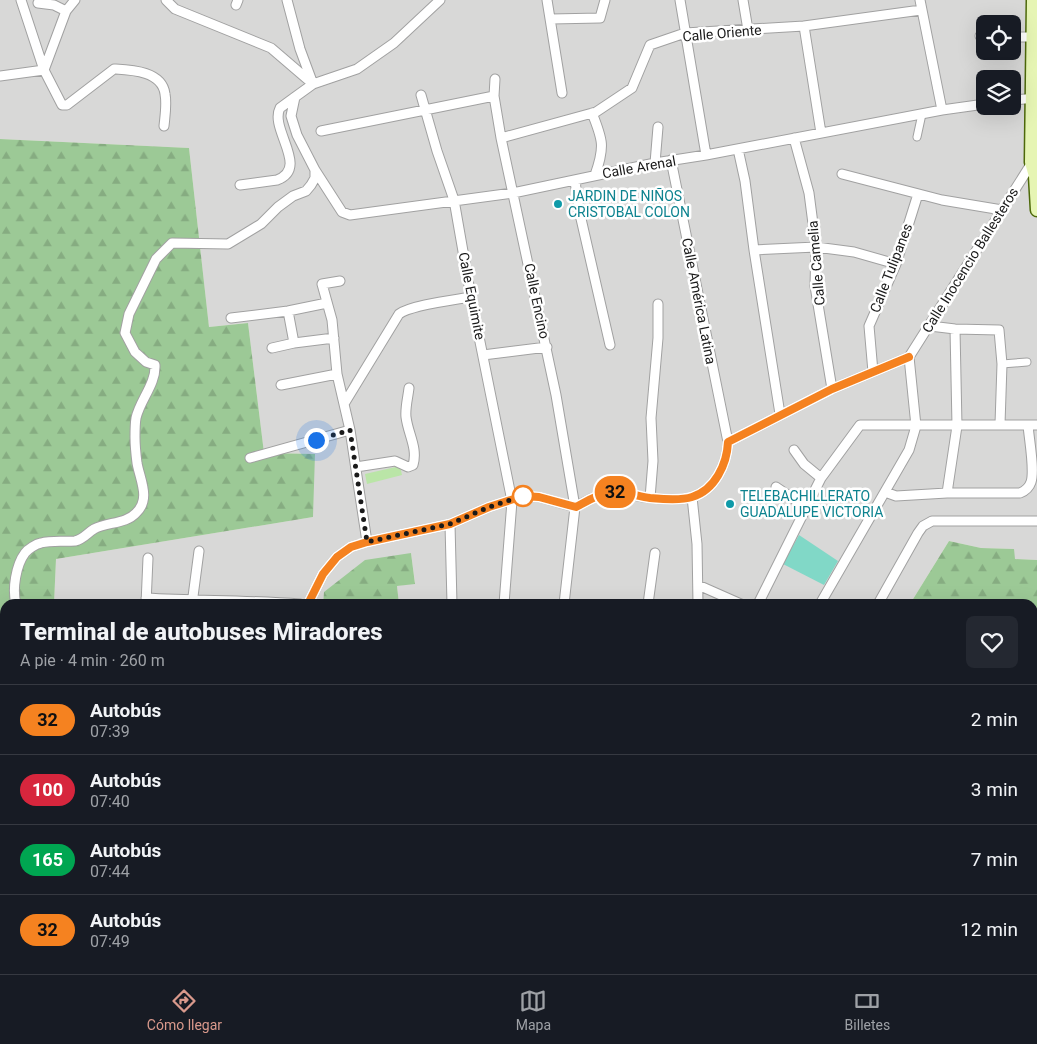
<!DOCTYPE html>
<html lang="es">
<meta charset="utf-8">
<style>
:root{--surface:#171b24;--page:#242831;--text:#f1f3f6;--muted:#9ea1a6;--line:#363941;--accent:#d9998c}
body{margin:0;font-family:Roboto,sans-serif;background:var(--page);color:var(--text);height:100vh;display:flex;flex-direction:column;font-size:19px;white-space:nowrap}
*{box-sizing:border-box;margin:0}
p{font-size:16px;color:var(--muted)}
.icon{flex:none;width:28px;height:28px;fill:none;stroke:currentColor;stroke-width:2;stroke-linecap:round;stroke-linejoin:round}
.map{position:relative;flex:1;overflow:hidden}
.drawer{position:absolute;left:0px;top:599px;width:1038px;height:376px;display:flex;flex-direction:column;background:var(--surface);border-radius:15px 15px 0 0;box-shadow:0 5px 20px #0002}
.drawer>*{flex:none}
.badge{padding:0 10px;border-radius:16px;font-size:18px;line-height:32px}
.buttons{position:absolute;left:976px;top:15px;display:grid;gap:10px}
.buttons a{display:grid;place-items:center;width:45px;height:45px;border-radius:8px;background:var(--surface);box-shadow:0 5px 20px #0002;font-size:25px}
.you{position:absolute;width:25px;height:25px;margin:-12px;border:4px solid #fff;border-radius:50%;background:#1a73e8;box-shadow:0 0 0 8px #1a73e833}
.map>.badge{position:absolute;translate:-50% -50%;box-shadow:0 0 0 2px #fff}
.round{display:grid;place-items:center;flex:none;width:52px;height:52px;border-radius:8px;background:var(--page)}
.headline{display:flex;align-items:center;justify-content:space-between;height:85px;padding:0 20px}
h1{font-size:24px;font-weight:800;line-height:38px}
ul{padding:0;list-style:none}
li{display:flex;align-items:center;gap:15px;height:70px;padding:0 20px;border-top:1px solid var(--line)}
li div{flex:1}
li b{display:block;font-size:19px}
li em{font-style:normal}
li .badge{min-width:55px;font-weight:700;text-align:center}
.tabs{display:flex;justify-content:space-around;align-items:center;height:70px;border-top:1px solid var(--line);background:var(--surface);font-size:14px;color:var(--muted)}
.tabs a{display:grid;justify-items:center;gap:2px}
.tabs .active{color:var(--accent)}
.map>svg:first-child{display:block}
.residential{fill:#d8d8d7;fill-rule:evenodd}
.grass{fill:#bae5a7}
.forest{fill:url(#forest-firs)}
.pitch{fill:#81d8c7}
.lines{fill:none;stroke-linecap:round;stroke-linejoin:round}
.pedestrian-casing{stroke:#a1a1a1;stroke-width:9}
.minor-casing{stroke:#a1a1a1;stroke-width:11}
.secondary-casing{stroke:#4d690a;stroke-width:15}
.pedestrian{stroke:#fff;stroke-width:7}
.minor{stroke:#fff;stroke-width:9}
.secondary{stroke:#e6f5b4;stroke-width:12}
.line-casing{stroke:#fff;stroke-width:11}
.line{stroke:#f58220;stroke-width:8}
.walk{stroke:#1a1a1a;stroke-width:5;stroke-dasharray:0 9}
.culture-dot{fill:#0f9aa8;stroke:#fff;stroke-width:2}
.stop-dot{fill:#fff;stroke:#f58220;stroke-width:2.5}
.labels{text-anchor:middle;stroke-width:5;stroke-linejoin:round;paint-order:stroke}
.street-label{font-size:14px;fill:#1a1a1a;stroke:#fff}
.culture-label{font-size:14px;fill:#0d838f;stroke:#fff;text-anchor:start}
</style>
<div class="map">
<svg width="1037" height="974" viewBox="0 0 1037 974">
<defs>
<pattern id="forest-firs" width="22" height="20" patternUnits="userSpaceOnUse" patternTransform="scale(1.25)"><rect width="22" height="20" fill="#9cc996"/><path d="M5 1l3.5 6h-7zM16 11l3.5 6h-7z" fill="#86ac81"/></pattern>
</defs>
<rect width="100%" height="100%" fill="#eceae0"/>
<path class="residential" d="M0,0h1037v560l-23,-1v-10l-33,-1 -32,-7 -39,63h-511l-2,-18 18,-3 -4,-30 -87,39 -1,12h-269l2,-45 257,-42 1,-63 -50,-1 -16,-130 -39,4 -20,-179 -189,-9zM985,24h27v27h-27zM985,79h27v27h-27z
M352,970h82l1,4h-84z
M483,970h342l-2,4h-342z"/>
<path class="grass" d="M400,466l2,9 -35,9 -2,-10z"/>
<path class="forest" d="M0,139l189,9 20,179 39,-4 16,130 51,1 -2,63 -257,42 -2,45h-49v366h262l9,4h-276z
M949,541l32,7 33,1 1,10 22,1v414h-214l2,-4h207v-366h-122z
M411,553l4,31 -18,2 2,18h-76l1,-12 41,-32z
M289,970h63l-1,4h-68z
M434,970h49l-2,4h-46z"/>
<path class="pitch" d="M799,535l39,26 -14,24 -41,-21z"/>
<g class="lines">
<defs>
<path id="pedestrian" d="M917,137l5,-23
M1002,364l25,-2"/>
<path id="minor" d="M21,0l23,70 18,35h5l47,-36c17,1 48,2 51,25 2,10 0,22 -1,32
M166,0l9,9 96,39 42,36 44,-15 37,-26 46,-43
M547,0l15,93
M680,0l26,155
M743,0l5,30
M920,0l22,110
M38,3l16,2 12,6
M236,5l2,-5
M551,19l49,-1 5,-18
M804,26l17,107
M980,36h5
M1012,37h20
M44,70l22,-59 9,-11
M0,76l44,-6
M495,79l-1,17 7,42 55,257 19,112 -11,97
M421,95l16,56 17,49 17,97 41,204 -8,103
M1012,100l25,-2
M592,113c11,27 13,34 3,62
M321,131l173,-35
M501,138l95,-26 36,-24 18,-43 35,-12 119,-7 117,-16
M794,138l15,55 7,54 -1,39 17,103
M738,149l7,32 9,69 26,164
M655,163l3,-36
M315,170l27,42 8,3 163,-22 142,-30 51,-8 236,-45 43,-6
M842,174l100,26 60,10
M575,181l4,29 31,135
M240,185l37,-5c33,-12 -8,-51 3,-72l15,-11
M754,250l62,-3 38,5 42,12
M340,281l-18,3 10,36 5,54 13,56 17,112
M288,311l6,32
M231,318l57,-7 39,-8
M930,326l25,3 44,1 3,34 -2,60
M272,348l22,-5 40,-5
M483,355l64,-8
M909,357l124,-196
M873,372l-4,-46 27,-62 22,-70
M281,385l56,-11
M344,404l55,-90c12,-9 55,-14 72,-17
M728,442l104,-53 77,-32
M794,450l10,14 17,14
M250,458l100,-28
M356,467l39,-6 13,6 5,-2c5,-17 -5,-31 -7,-48 -1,-9 2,-20 3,-29
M776,487l31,21
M885,492l11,4 51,-3h73c5,-2 9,-5 11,-11 4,-12 -2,-43 -3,-57
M947,493l10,-67 -2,-97
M692,497l5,47 1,60
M650,498l3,-37 -2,-43 7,-80v-34
M450,524l2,80
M698,585l43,19
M146,598c52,3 103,2 154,6
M16,604c-4,-15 0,-39 9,-51 3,-4 11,-9 16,-10 11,-3 23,-1 34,-2 9,-2 12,-8 19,-12 13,-7 32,-5 42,-16 15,-14 4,-33 1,-50 -1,-8 -2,-18 -2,-26 0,-6 0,-13 1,-19 4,-18 20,-34 19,-53l-9,-3 -11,-10 -10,-19 4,-19 27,-55 16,-16 56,1 33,-20 17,-17 15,-11 13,-5 5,-6 4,-7v-8l-18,-35 -6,-19 4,-19 18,-13 -13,-35 -13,-49
M146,604l2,-46
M192,604l7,-53
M308,604l15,-30 14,-17 14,-10 16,-5 83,-18 39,-17 34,-11 16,1 36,10c12,-6 23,-13 36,-15 12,-1 26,5 39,6 12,1 30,3 42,-1 23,-7 35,-33 36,-55l-57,-282
M648,604l7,-51
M758,604l63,-126 39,-53h177
M820,604l89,-154 7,-24 -7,-69
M878,604l40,-71 5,-7 9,-5h105
M0,784l5,4
M0,801l5,5
M0,891l5,2
M429,970v4
M610,970l7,4
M364,974l1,-4
M380,974l19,-3
M545,974l4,-4
M623,974l2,-4
M749,974l3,-4
M795,974l3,-4"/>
<path id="secondary" d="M1033,0l-2,162 4,14 2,34"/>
</defs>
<use href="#pedestrian" class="pedestrian-casing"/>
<use href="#minor" class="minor-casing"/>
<use href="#secondary" class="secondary-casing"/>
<use href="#pedestrian" class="pedestrian"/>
<use href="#minor" class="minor"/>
<use href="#secondary" class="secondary"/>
</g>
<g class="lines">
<defs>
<path id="line" d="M308,604l15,-30 14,-17 14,-10 16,-5 83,-18 39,-17 34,-11 16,1 37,10c11,-6 22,-13 35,-15 12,-1 26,4 39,6 12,1 30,3 42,-1 23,-7 35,-33 36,-55l104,-53 77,-32"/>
</defs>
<use href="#line" class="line-casing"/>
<use href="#line" class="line"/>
<path class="walk" d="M316,440l34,-10 17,112 83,-18 39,-17 34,-11"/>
</g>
<g class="culture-dot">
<circle cx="558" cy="204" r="5"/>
<circle cx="730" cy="504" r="5"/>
</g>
<circle class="stop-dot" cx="523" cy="496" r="10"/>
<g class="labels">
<g class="street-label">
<text transform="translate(722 33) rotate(-5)" y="5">Calle Oriente</text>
<text transform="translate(639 167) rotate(-10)" y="5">Calle Arenal</text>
<text transform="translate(970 260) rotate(-58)" y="5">Calle Inocencio Ballesteros</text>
<text transform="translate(816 263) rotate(-95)" y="5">Calle Camelia</text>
<text transform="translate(891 268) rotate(-69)" y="5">Calle Tulipanes</text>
<text transform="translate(472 296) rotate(79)" y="5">Calle Equimite</text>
<text transform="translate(537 301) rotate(78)" y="5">Calle Encino</text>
<text transform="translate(699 301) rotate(79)" y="5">Calle América Latina</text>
</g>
<g class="culture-label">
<text x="568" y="201">JARDIN DE NIÑOS<tspan x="568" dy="16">CRISTOBAL COLON</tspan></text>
<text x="740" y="501">TELEBACHILLERATO<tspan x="740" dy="16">GUADALUPE VICTORIA</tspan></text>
</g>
</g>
</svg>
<div class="buttons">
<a><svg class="icon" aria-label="locate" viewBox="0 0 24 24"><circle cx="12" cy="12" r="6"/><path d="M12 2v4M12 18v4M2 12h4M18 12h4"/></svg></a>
<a><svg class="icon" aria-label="layers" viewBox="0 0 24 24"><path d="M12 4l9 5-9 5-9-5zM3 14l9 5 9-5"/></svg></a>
</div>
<div class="you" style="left:316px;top:440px"></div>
<b class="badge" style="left:615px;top:492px;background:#f58220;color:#111">32</b>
<section class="drawer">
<div class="headline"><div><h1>Terminal de autobuses Miradores</h1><p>A pie · 4 min · 260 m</p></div><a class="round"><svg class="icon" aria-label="heart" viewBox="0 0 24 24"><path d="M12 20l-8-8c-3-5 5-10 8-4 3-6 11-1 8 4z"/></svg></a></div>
<ul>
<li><span class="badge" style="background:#f58220;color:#111">32</span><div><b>Autobús</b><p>07:39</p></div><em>2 min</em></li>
<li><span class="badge" style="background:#d7263d;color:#fff">100</span><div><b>Autobús</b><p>07:40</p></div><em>3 min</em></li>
<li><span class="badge" style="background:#00a651;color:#fff">165</span><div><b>Autobús</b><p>07:44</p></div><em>7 min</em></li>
<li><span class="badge" style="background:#f58220;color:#111">32</span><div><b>Autobús</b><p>07:49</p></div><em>12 min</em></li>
</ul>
</section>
</div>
<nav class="tabs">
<a class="active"><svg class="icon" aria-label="directions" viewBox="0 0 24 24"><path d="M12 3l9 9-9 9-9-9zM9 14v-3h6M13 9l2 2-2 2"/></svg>Cómo llegar</a>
<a><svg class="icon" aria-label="map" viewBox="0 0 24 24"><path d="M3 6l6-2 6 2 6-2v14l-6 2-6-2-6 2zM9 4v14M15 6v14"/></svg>Mapa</a>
<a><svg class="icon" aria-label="tickets" viewBox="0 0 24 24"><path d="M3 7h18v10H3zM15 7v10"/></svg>Billetes</a>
</nav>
